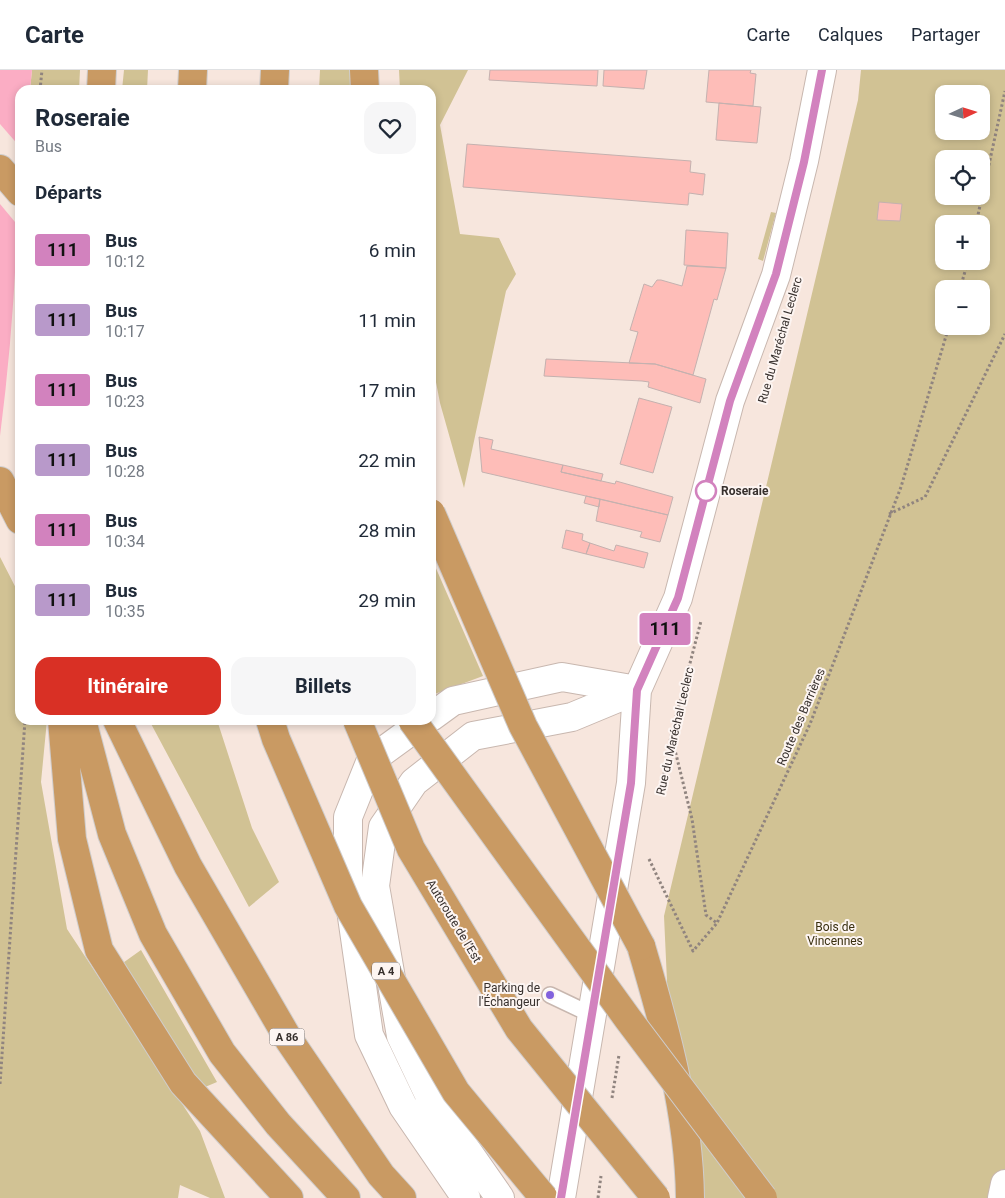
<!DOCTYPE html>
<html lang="fr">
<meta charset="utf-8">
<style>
:root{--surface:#fff;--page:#f6f6f7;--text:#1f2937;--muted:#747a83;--line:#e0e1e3;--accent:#d93025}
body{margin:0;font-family:Roboto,sans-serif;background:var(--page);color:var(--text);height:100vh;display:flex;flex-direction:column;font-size:19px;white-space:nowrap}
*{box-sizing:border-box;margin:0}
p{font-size:16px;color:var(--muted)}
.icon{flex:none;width:28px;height:28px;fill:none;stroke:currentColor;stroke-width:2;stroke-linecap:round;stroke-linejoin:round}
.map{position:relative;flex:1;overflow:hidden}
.panel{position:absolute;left:15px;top:15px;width:421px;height:640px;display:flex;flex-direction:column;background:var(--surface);border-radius:15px;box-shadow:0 2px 8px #0003}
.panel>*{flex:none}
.badge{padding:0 10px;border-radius:4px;font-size:18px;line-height:32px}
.needle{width:32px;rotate:86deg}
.tools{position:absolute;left:935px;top:15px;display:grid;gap:10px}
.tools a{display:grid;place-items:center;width:55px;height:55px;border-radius:10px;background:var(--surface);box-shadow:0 2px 8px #0003;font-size:25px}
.map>.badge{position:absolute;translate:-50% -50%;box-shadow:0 0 0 2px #fff}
h2{padding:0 20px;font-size:19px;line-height:45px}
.round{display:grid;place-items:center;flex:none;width:52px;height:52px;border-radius:15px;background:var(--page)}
.head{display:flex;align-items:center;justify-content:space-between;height:85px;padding:0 20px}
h1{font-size:24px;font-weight:700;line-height:38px}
.primary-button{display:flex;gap:10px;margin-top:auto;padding:10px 20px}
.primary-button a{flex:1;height:58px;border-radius:15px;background:var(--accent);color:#fff;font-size:20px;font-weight:700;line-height:58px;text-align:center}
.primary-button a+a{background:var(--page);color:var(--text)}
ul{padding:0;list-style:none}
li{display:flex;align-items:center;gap:15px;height:70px;padding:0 20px}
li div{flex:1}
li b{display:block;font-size:19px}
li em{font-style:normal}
li .badge{min-width:55px;font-weight:700;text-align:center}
header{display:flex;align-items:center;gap:30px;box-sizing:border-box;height:70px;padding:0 25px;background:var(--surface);border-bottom:1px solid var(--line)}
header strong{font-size:24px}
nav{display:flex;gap:28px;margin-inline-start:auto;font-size:18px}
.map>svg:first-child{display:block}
.green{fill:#d1c294;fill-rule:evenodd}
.water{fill:#fbadc4}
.pier{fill:#f7e6dd}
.building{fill:#febdb8;stroke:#c4b1af}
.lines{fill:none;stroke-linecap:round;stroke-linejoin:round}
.service-casing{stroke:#c8b7af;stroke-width:18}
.tertiary-casing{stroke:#c8b7af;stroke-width:30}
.motorway-casing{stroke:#cfcdcd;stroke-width:30}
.path{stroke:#90847f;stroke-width:3;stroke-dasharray:2.5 2.5;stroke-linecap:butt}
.service{stroke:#fff;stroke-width:15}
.tertiary{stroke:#fff;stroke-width:28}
.motorway{stroke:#c99a63;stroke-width:28}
.motorway-bridge-casing{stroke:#cfcdcd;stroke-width:30;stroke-linecap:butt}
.motorway-bridge{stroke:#c99a63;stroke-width:28}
.line-casing{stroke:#fff;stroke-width:11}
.line{stroke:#d282be;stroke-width:8}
.stop-dot{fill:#fff;stroke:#d282be;stroke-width:2.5}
.poi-dot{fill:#8262dd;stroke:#fdf5f2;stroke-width:2}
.labels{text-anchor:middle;stroke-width:4;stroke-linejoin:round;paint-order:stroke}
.shield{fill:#fdf5f2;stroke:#726b68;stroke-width:1}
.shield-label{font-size:11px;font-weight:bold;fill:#37302d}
.street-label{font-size:12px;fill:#37302d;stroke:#fdf5f2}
.stop-label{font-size:12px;font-weight:bold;fill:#37302d;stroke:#fdf5f2;text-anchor:start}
.park-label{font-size:12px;fill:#392f0f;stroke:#fdf5f2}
.poi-label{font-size:12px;fill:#37302d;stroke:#fdf5f2;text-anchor:end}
</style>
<header>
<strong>Carte</strong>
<nav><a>Carte</a><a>Calques</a><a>Partager</a></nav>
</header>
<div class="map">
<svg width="1005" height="1128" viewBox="0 0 1005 1128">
<rect width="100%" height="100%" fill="#f7e6dd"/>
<path class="green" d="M32,0h48l-1,20h-49z
M124,0h24l-1,20h-25z
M320,0h30l1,20h-32z
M399,0h69l-28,55 20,109 39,4 17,36 -10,17 -42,197 -24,-85 -9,-47v-266h-31z
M861,0h144v1128h-328l-13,-282 194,-816zM944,24h37v37h-37zM944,89h37v37h-37zM944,154h37v37h-37zM944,219h37v37h-37z
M771,142l5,1 -13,48 -5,-2z
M0,487l20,39v124h27l-6,62 26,147 133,202 25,67h-15l-30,-13 -2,13h-178z
M431,487l52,119 -51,19h-1z
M149,650h68l35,108 27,54 -30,25z
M141,880l76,132 -19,8 -78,-125z"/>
<path class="water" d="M0,0h32l-2,20h-10c0,116 -5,231 -20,346z"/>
<path class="pier" d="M0,54l20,23v81l-20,-24z"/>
<path class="building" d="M490,0h108l-1,16 -108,-6z
M604,0h43l-3,19 -41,-3z
M709,0h42l-1,3 6,1 -3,32 -47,-4z
M719,33l42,4 -4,36 -41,-3z
M467,74l224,17 -1,11 15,2 -2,21 -14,-2 -1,12 -225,-18z
M879,132l23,2 -2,17 -23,-1z
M686,160l42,3 -2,35 -42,-3z
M687,196l39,2 -9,32 -3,-1 -21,76 -38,-11 -26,-1 9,-31 -8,-2 14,-46 8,3 5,-7h4l21,6z
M546,289l109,5 51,15 -6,24 -52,-16 1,-5 -7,-1 -98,-5z
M639,328l33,9 -19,66 -33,-9z
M479,367l14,3 -2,9 72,16 -2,7 54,12 1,-3 57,16 -5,18 -186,-43z
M563,395l40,9 -2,7 -40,-9z
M586,426l14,3 -1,8 -15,-4z
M600,429l68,16 -8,27 -20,-5 2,-5 -46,-11z
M566,460l17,4 -1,6 8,3 -4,11 -24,-6z
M590,473l24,8 2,-6 32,8 -4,15 -58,-14z"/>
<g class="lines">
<defs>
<path id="service" d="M550,925l42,20"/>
<path id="tertiary" d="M431,647l22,-16 109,-24 75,13
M426,650l-55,40 -23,57v72l21,146 34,71 63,92
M500,1128l-69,-99 -30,-63 -26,-150 8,-59 31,-45 59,-46 99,-19 65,-27
M561,1128l70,-415 6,-93 41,-92 52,-197 46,-126 28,-114 18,-91
M1002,1128l3,-14"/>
<path id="motorway" d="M364,0l1,20
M101,20l1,-20
M192,20l1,-20
M274,20l1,-20
M0,99l20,23
M0,411l20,39
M62,650l10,119 27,111 84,133 106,115
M82,650l30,114 41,100 69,119 56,71 68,74
M117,650l71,146 101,174 92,135 21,23
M641,876c24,81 48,167 49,252"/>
</defs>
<use href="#service" class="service-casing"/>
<use href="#tertiary" class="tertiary-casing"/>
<use href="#motorway" class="motorway-casing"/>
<path class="path" d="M40,20l2,-20
M976,154l29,-133
M960,219l8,-28
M20,302v21
M889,444l36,-17 80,-163
M672,668l20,81 14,96 11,8 93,-199 91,-237 48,-161
M662,715l9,-49 30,-115
M649,789l44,92 24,-28
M0,1014l25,-364
M612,1028l7,-43
M598,1128l3,-22"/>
<use href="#service" class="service"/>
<use href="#tertiary" class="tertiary"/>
<use href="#motorway" class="motorway"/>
<defs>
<path id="motorway-bridge" d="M431,443l92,213 118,220
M270,650l6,19 72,167 108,186 88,106
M357,650l54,129 108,180 137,169
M412,650l216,299 135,179"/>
</defs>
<use href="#motorway-bridge" class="motorway-bridge-casing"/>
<use href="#motorway-bridge" class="motorway-bridge"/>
</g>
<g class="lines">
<defs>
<path id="line" d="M561,1128l70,-415 6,-93 41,-92 52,-197 46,-127 28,-112 18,-92"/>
</defs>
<use href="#line" class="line-casing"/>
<use href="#line" class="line"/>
</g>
<circle class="stop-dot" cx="706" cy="421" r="10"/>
<circle class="poi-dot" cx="550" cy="925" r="5"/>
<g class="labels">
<g class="shield">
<rect x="372" y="892.5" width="28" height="17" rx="4"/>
<rect x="269.5" y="958.5" width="35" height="17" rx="4"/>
</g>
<g class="shield-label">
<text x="386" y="905">A 4</text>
<text x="287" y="971">A 86</text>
</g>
<g class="street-label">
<text transform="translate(780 270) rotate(-74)" y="4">Rue du Maréchal Leclerc</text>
<text transform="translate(801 647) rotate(-67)" y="4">Route des Barrières</text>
<text transform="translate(675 661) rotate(-77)" y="4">Rue du Maréchal Leclerc</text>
<text transform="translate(454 851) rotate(59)" y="4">Autoroute de l’Est</text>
</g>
<g class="stop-label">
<text x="721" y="425">Roseraie</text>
</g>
<g class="park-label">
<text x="835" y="861">Bois de<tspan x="835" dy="14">Vincennes</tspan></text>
</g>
<g class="poi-label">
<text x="540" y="922">Parking de<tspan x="540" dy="14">l'Échangeur</tspan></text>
</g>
</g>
</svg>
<div class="tools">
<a><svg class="needle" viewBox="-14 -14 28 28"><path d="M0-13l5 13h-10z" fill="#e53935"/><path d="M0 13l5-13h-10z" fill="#747a83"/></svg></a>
<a><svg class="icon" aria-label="locate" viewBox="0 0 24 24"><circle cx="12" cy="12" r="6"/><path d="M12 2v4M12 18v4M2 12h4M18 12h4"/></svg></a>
<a>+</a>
<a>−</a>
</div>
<b class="badge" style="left:665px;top:559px;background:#d282be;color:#111">111</b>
<section class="panel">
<div class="head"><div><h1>Roseraie</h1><p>Bus</p></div><a class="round"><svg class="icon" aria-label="heart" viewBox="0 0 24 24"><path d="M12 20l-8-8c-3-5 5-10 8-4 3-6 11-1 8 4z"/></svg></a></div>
<h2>Départs</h2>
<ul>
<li><span class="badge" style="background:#d282be;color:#111">111</span><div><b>Bus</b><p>10:12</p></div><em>6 min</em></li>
<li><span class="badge" style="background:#b899ca;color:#111">111</span><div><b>Bus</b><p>10:17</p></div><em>11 min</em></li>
<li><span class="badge" style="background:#d282be;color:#111">111</span><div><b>Bus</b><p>10:23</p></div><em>17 min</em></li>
<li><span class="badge" style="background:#b899ca;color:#111">111</span><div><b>Bus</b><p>10:28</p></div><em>22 min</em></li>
<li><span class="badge" style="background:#d282be;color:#111">111</span><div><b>Bus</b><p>10:34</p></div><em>28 min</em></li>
<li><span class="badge" style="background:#b899ca;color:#111">111</span><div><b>Bus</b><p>10:35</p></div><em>29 min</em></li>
</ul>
<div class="primary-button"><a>Itinéraire</a><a>Billets</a></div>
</section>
</div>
